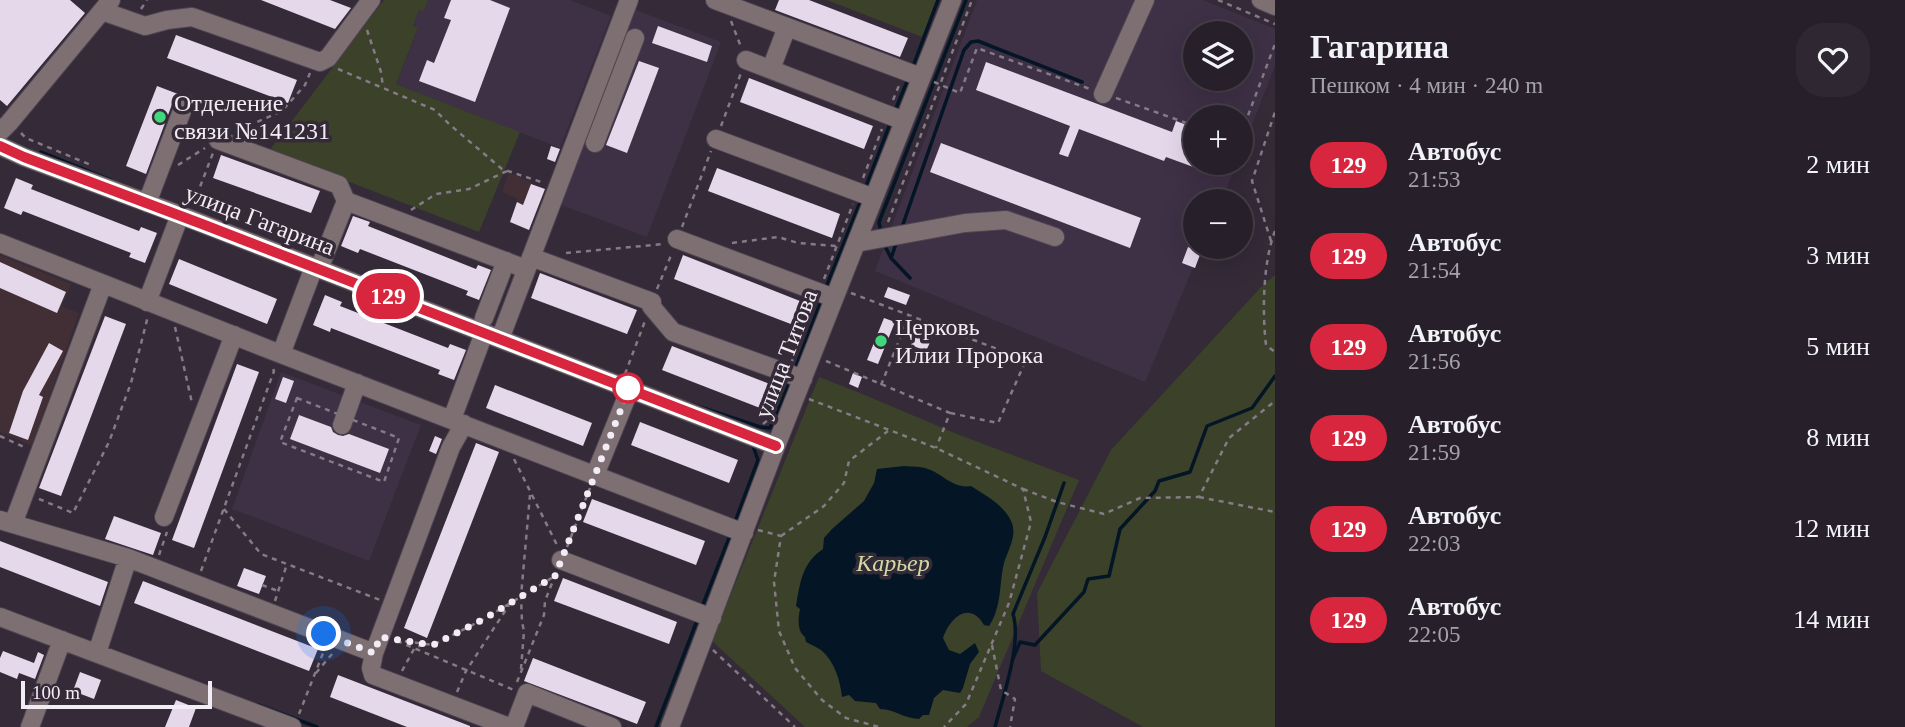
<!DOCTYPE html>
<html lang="ru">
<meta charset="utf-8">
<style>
:root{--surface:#27202a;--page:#2f2832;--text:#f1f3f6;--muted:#a4a3a8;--line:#433e47}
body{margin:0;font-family:Georgia,serif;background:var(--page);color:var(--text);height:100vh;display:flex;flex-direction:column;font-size:26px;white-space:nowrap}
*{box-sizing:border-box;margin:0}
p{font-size:23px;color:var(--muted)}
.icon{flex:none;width:38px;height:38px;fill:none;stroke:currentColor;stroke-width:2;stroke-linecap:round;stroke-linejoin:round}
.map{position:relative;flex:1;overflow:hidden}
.panel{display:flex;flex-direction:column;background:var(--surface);width:630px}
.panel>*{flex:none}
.badge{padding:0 14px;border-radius:23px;font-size:24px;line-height:46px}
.buttons{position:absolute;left:1183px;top:21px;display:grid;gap:14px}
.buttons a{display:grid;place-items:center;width:70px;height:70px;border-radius:50%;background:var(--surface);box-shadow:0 7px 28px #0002,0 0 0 2px var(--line);font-size:35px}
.scale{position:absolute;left:21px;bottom:18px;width:191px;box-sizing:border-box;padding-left:7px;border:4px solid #f2ecf5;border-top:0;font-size:19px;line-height:24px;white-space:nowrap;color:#f2ecf5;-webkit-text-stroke:5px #342a38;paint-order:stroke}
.you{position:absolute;width:35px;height:35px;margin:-18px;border:5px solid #fff;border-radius:50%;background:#1a73e8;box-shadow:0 0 0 10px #1a73e833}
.map>.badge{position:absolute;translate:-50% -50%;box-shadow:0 0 0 4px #fff}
.round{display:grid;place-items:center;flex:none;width:74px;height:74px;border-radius:28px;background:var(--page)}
.head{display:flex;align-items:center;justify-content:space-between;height:119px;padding:0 35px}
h1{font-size:33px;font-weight:600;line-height:52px}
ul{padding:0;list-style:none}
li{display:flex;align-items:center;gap:21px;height:91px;padding:0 35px}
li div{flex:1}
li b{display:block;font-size:26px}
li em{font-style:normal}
li .badge{min-width:77px;font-weight:700;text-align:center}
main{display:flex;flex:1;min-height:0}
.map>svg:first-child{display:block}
.commercial{fill:#422f36}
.built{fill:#3e3045;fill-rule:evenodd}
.green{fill:#3c412a}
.water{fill:#041626}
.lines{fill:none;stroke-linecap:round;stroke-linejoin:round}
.stream{stroke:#041626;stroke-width:3.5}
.building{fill:#e5d8eb}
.minor-casing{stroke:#4f4552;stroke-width:20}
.path{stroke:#847b87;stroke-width:2.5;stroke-dasharray:5 5;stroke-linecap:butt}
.minor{stroke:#7e7072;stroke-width:18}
.line-casing{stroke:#fff;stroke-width:16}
.line{stroke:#d7263d;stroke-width:10}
.walk{stroke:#f2ecf5;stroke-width:7;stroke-dasharray:0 12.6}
.poi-dot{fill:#41d77c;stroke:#342a38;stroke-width:2.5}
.stop-dot{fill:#fff;stroke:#d7263d;stroke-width:3.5}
.labels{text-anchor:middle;stroke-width:7;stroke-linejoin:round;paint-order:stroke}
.poi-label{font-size:24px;fill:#f2ecf5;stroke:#342a38;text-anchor:start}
.street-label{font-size:24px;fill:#f2ecf5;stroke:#342a38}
.park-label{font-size:24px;font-style:italic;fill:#d0daa5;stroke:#342a38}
</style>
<main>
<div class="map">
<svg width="1275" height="727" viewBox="0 0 1275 727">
<rect width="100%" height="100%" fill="#342a38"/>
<path class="commercial" d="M509,173l23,9 -3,9 1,16 -13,-5 1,-3 -16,-7z
M0,255l71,29 -9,22 17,7 -47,133 -32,-14z"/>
<path class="built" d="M428,0h142l41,16 -51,132 -164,-64 22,-55 -5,-3 6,-17 5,2z
M977,0h226l72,29v37l-34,87v-36h-46v46h42l-16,38h-26v46h7l-2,4 1,1 -6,16h-2l-48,114 -270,-111zM1195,33h46v46h-46z
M633,9l88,33 -74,195 -88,-33z
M281,372l140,53 -52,136 -137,-52z"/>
<path class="green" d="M384,0h44l-4,11 -5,-1 -6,16 5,2 -22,56 124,48 -41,100 -210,-81z
M827,0h110l-15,37z
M1275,275v452h-132l-102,-56 -4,-78 74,-143 151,-164z
M819,377l41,16 97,41 122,46 -100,237 -12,10h-162l-93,-86z"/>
<path class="water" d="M904,466c8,1 17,0 24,3 15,5 25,20 43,17 15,10 32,18 40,35 7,14 -3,29 -7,42 -5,21 -2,44 -15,63l-5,-1c-15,-25 -34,-7 -41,13l6,12 11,4 15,-11 4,9 -9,12 -7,24 -3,5 -17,-3 -9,8 -5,17h-6l-4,4c-17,-1 -24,-10 -39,-10l-4,-6 -21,-2 -6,-6 -7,2c-2,-17 -7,-35 -21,-47 -4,-3 -10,-5 -15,-8l-1,-5c-8,-6 -7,-19 -5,-28l-4,-3c4,-23 6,-43 27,-57l1,-11 8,-9 32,-28 10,-18 3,-14z"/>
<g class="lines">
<path class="stream" d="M912,69l26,-69
M895,111l13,-32
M41,152l70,28
M865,189l26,-68
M902,227l62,-177 7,-8 7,-1 104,41
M881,233l-2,-11 87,-222
M884,244l7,14 19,20
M891,258l6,-17
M825,290l36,-90
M795,369l26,-68
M691,404l69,23 10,1 21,-49
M735,522l23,-62 -5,-14
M702,607l29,-74
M1012,661l8,-19 15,3 49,-53 4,-13 21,-3 11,-47 35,-38 4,-10 31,-9 17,-46 45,-18 23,-32
M258,705l59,22
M656,727l42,-109
M995,727c8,-30 27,-84 18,-113l32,-77 19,-54"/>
</g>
<path class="building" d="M0,0h70l15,13 -78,93 -7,-6z
M261,0h69l21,8 -16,21z
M451,0h39l20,8 -35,94 -56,-21 8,-21 7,3 17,-43 -7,-2z
M779,0h30l99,38 -8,19 -125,-47z
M658,26l54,20 -5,16 -55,-19z
M176,35l121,45 -9,23 -121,-45z
M639,61l20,7 -32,85 -21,-8z
M986,62l186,70 4,-11 19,7v35h27l-4,13 -52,-19 -2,4 -85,-32 -11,28 -9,-3 11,-28 -94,-36z
M749,78l124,48 -9,23 -124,-47z
M157,86l21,8 -4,5 -28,75 -20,-8z
M941,143l200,75 -11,30 -200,-76z
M551,146l9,3 -5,13 -8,-3z
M221,155l99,36 -9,22 -98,-35z
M717,168l123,46 -8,24 -124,-47z
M16,178l17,7 -2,4 108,42 2,-4 16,6 -12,30 -16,-6 2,-4 -108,-42 -2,4 -17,-7z
M531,184l14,5 -16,41 -19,-8 7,-20 6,3z
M353,216l17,6 -2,4 108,43 2,-4 13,5 -12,30 -13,-5 2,-4 -108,-42 -2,4 -17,-7z
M1188,247l13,5 -6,16 -13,-5z
M683,255l122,48 -9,23 -122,-47z
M179,259l98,40 -10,25 -98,-40z
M0,262l66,30 -9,21 -57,-25z
M540,273l97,37 -10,24 -96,-36z
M888,287l22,8 -4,10 -22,-8z
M325,295l17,7 -2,4 108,42 2,-4 16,6 -12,30 -16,-6 2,-4 -109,-42 -1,4 -17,-7z
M105,316l21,8 -65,172 -22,-8z
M884,318l11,4 -17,42 -11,-4z
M917,330l16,6 -7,15 -15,-6z
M49,343l14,8 -24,44 4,2 -15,43 -19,-7 14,-42z
M672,346l98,38 -10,24 -98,-38z
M237,364l22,8 -65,176 -22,-8z
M853,373l9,4 -4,11 -9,-4z
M283,377l11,4 -8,22 -11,-4z
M495,385l97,38 -9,23 -97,-38z
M299,415l32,12 2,5 5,3 5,1 6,-2 40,15 -9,24 -90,-34z
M640,422l98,38 -9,23 -98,-38z
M435,436l7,3 -6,15 -7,-3z
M476,443l23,9 -72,186 -23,-10z
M592,499l113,42 -9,24 -113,-43z
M114,516l47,17 -8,22 -48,-16z
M0,541l108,41 -8,24 -100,-39z
M244,568l22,8 -7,18 -22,-8z
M563,578l114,44 -8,22 -115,-43z
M143,581l175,68 -9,22 -175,-68z
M3,651l31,12 4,-11 6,3 -9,24 -16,-6 -2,6 -17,-7v-14z
M533,658l113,44 -9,22 -113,-43z
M80,672l21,8 -7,19 -21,-8z
M338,675l132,51v1h-63l-77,-30z
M176,700l20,8 -7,19h-24z"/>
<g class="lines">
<defs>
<path id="minor" d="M715,0l206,77
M1261,0l14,6
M102,11l43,15 22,-6 25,-3 128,45 8,-4 43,-58
M746,60l158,61
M771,69l16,-42
M1103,94l42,-94
M0,132l9,-9 102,-123
M716,139l158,59
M218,140l121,45 7,16 -27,68
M595,143l40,-105
M0,146l24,11 156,58 596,231
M346,201l180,68
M147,203l38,-100
M677,239l157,59
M0,243l273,108 471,182
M856,243l109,-20 41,-3 49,17
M531,257l121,45
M147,302l33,-87
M651,306l22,26 130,47
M484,318l22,-57
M500,339l129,-339
M281,354l33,-87
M452,419l32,-86
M342,425l15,-42
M595,475l35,-86
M164,517l70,-182
M0,520l128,38 -31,95
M13,524l90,-240
M128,558l246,95 77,-206 13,-23
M561,560l151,58
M0,617l292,110
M374,653l-3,15 2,7 136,52
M30,727l32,-87
M514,727l13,-34 85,34
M670,727l106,-281 176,-446"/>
</defs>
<use href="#minor" class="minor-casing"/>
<path class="path" d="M1218,0l57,24
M141,9l6,-9
M731,21l10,26
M367,30l14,42 2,15
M338,69l97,41 14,14 53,45 42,14
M934,82l26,11 17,-45 113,41
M1116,98l79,28
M893,100l7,-17
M721,126l20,-53
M239,130l43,-19 23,-26 5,-12
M21,133l5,5 65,27
M1241,134l34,-90
M178,165l27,-17
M1226,173l4,-10
M863,178l19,-49
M193,205l20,-52
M411,210l25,-16 33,-5 38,-18
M888,222l84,-222
M682,227l29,-76
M1275,231c-12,31 -13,81 -9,114l9,7
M1271,241l-19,-60 23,-69
M732,243l46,-6 20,6 38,3
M566,253l98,-9
M824,279l29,-75
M657,289l15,-36
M851,293l175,67 -28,63 -48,-10
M175,327l17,76
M792,361l22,-56
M826,361l124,52 -14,35
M625,374l20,-53
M881,385l28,-69
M297,398l102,40 -15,44 -104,-40z
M809,399l127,49 87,41 8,33 -22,81 -43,101 -22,23
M763,424l5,-4 13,-34
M0,436l26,12
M514,459l44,88
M1023,489l34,13 47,12 36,-16 59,-1 30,-59 46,-37
M1199,497l76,15
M39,499l34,14 36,-71 22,-59 17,-67
M224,509l37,45 119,46
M758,530l23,6 -7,46 5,49 16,37 27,32 24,18 33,9
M781,536l43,-30 20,-23 5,-22 39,-30
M567,547l23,-59
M159,555l8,-23
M201,571l73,-200 -2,-4
M262,585l16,6
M275,601l12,-37
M395,640l38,5 51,-26 71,-43
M397,641l117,49
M992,645l9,45 14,9 -5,28
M713,650l82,77
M521,669l3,-38 -2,-9 -1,-26 9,-101
M402,671l12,-22 9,-5
M316,673l16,-19
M517,682l27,-67 1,-14 11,-28
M457,692l9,-21 43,-66
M299,714l26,-66"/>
<use href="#minor" class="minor"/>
</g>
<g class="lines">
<defs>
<path id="line" d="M0,146l24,11 178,67 574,222"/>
</defs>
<use href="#line" class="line-casing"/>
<use href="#line" class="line"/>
<path class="walk" d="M324,634l50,19 6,-16 53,8 51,-26 71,-43 74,-187 -1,-1"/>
</g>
<g class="poi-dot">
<circle cx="160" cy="117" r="7"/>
<circle cx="881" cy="341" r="7"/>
</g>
<circle class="stop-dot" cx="628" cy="388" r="14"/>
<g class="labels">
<g class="poi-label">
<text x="174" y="111">Отделение<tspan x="174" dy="28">связи №141231</tspan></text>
<text x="895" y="335">Церковь<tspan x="895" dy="28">Илии Пророка</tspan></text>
</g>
<g class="street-label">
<text transform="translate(260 220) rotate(21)" y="8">улица Гагарина</text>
<text transform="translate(786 354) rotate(-69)" y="8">улица Титова</text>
</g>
<g class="park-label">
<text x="893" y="571">Карьер</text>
</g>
</g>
</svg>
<div class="buttons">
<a><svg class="icon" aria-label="layers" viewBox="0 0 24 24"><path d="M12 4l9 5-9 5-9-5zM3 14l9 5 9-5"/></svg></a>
<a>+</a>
<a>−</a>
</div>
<div class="scale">100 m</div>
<div class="you" style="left:324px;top:634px"></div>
<b class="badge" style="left:388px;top:296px;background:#d7263d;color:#fff">129</b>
</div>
<section class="panel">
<div class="head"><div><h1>Гагарина</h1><p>Пешком · 4 мин · 240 m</p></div><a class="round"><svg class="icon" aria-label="heart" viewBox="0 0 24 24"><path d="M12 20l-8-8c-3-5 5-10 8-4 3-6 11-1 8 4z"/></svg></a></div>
<ul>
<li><span class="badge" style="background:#d7263d;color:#fff">129</span><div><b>Автобус</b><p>21:53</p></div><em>2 мин</em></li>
<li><span class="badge" style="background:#d7263d;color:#fff">129</span><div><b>Автобус</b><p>21:54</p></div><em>3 мин</em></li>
<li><span class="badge" style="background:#d7263d;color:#fff">129</span><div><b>Автобус</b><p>21:56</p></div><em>5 мин</em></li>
<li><span class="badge" style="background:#d7263d;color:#fff">129</span><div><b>Автобус</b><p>21:59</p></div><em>8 мин</em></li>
<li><span class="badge" style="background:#d7263d;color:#fff">129</span><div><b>Автобус</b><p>22:03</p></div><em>12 мин</em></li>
<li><span class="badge" style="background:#d7263d;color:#fff">129</span><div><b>Автобус</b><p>22:05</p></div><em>14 мин</em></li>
</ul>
</section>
</main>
